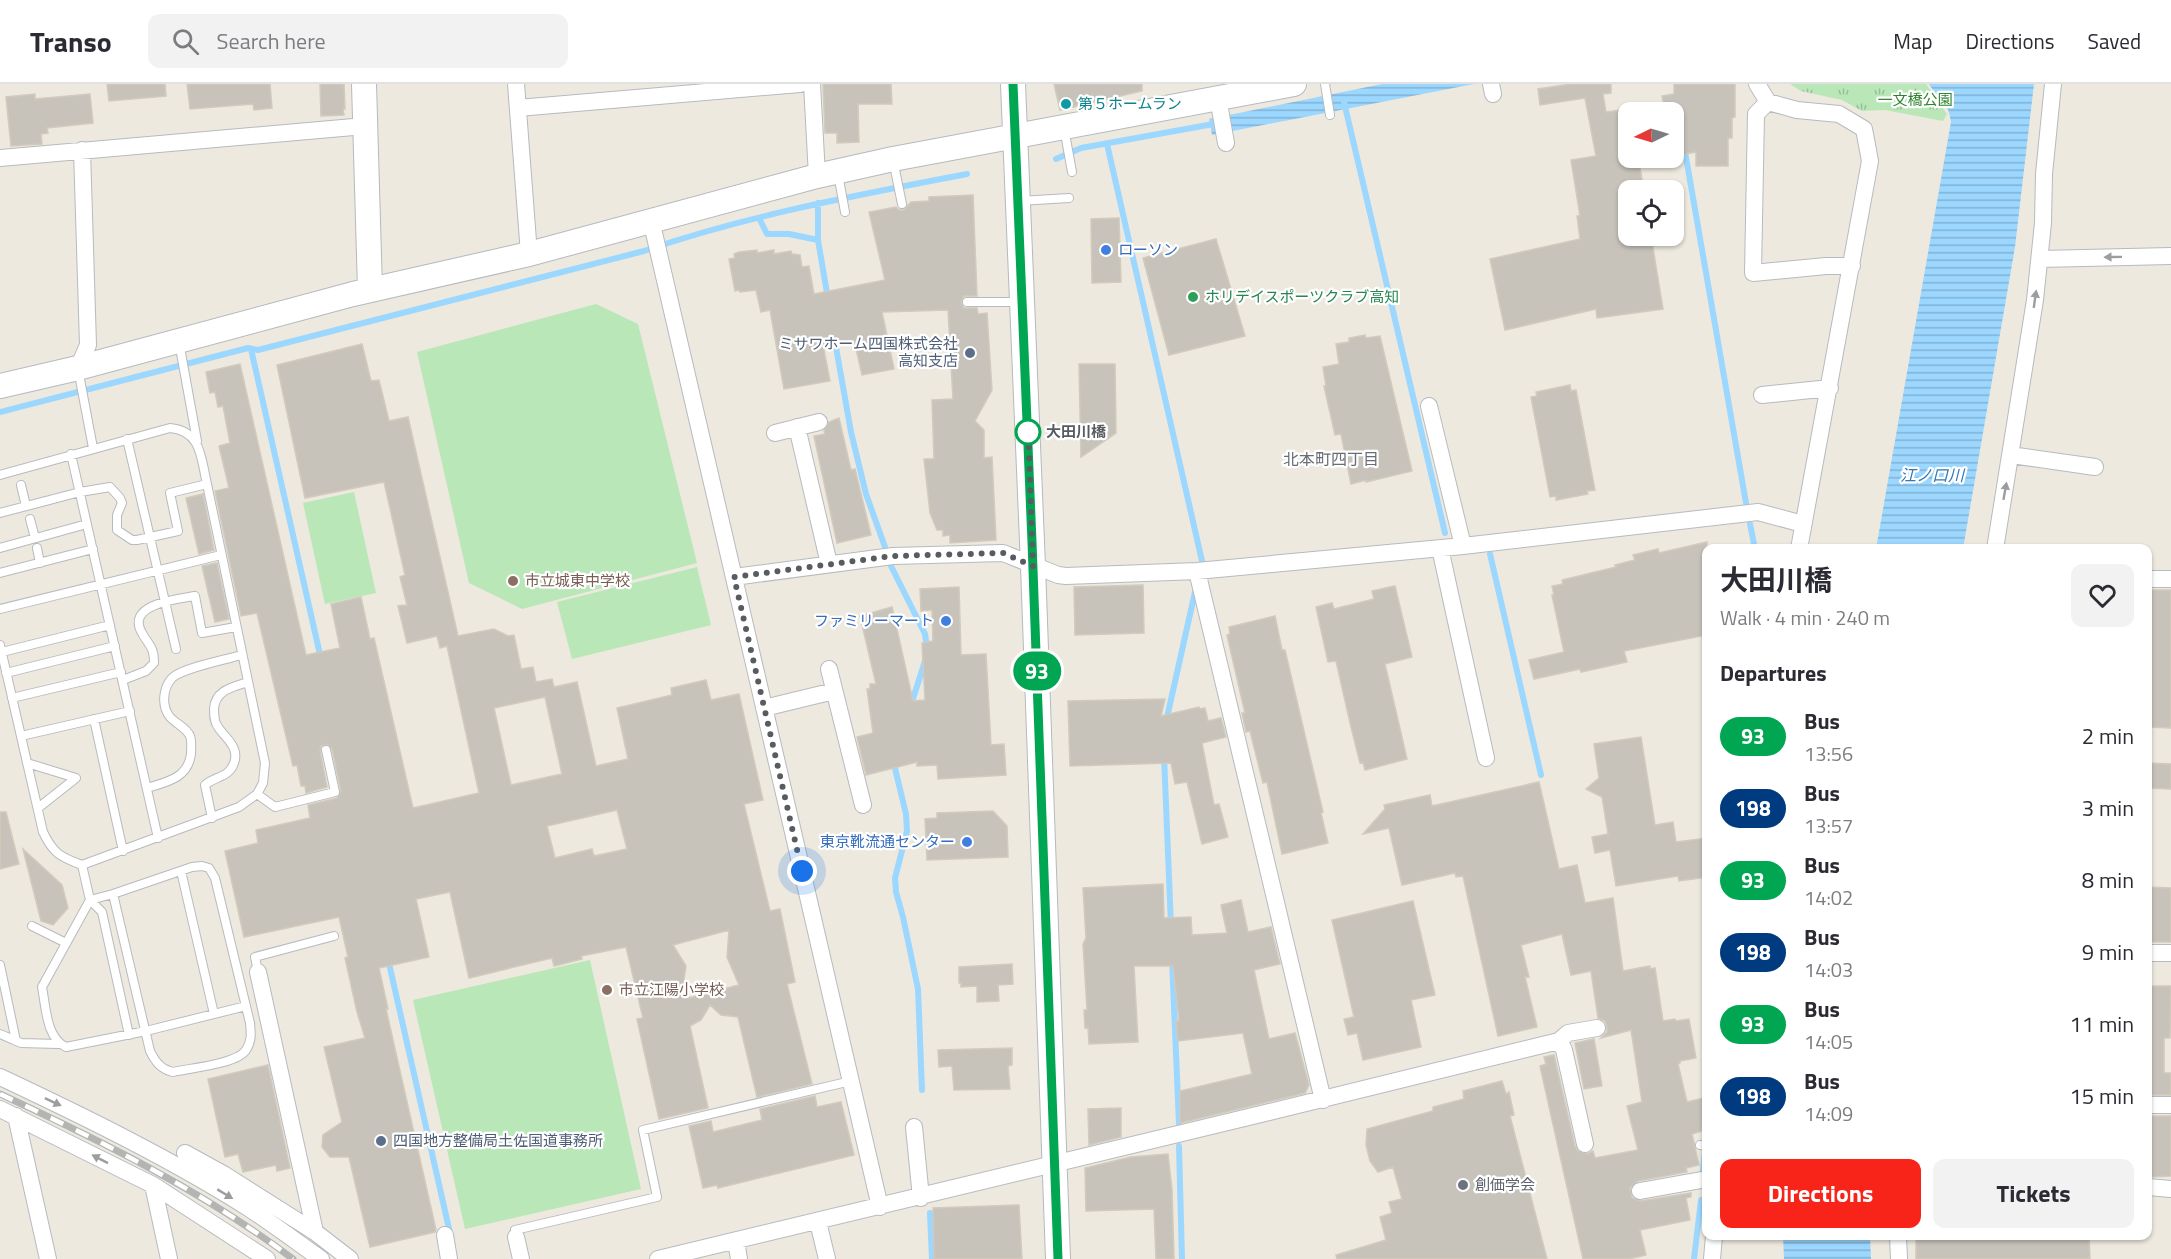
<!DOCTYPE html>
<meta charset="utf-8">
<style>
:root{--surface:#fff;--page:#f2f2f3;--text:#2b2b33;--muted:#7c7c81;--line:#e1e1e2;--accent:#f82419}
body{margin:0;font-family:"Titillium Web","Noto Sans JP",sans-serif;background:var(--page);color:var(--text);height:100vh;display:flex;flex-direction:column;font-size:22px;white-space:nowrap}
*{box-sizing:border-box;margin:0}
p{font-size:20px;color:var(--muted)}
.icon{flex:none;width:33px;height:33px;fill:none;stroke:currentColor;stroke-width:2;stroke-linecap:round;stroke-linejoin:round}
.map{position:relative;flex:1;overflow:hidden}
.drawer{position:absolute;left:1702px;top:460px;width:450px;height:696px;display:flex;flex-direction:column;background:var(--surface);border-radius:12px;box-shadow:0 2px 4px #0004}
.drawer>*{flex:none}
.badge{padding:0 12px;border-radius:20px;font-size:21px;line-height:39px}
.needle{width:39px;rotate:265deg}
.fabs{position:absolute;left:1618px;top:18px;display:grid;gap:12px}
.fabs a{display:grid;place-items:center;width:66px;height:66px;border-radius:12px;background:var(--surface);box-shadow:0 2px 4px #0004;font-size:30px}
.you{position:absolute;width:30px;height:30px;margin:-15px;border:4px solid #fff;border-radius:50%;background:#1a73e8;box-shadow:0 0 0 9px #1a73e833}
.map>.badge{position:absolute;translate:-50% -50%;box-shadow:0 0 0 3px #fff}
h2{padding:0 18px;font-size:22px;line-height:54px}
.round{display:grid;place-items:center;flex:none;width:63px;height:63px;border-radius:12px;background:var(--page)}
.head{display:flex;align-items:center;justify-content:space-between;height:102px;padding:0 18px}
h1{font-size:28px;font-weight:700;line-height:45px}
.button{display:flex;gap:12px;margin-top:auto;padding:12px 18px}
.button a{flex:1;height:69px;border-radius:12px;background:var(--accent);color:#fff;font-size:24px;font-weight:700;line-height:69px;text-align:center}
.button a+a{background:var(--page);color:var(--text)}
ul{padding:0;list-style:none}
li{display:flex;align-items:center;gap:18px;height:72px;padding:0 18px}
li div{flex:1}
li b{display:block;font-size:22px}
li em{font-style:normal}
li .badge{min-width:66px;font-weight:700;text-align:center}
header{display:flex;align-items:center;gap:36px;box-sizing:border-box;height:84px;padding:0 30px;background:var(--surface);border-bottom:2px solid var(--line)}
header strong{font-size:28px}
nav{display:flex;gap:33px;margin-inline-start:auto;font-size:21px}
.search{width:420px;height:54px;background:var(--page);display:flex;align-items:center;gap:15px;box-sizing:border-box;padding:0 21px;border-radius:12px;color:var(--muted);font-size:22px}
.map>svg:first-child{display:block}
.grass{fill:url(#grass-tufts)}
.pitch{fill:#b9e7b8}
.water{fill:url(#water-rules)}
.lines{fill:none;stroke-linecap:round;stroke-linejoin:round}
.stream{stroke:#9cd7ff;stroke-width:6}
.building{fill:#c7c3bb;stroke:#d2cabc;stroke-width:1.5;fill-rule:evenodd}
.lane-casing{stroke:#b7babf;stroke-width:10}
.street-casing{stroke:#b7babf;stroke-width:18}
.secondary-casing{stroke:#b5b9bf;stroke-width:26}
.lane{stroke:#fff;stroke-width:8}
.street{stroke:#fff;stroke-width:16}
.secondary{stroke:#fff;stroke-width:24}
.rail-casing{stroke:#b3b4b4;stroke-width:7}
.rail{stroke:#fff;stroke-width:4.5;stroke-dasharray:14;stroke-linecap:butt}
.oneway{fill:#9b9da0}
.line-casing{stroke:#fff;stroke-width:14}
.line{stroke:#00a651;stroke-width:9}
.walk{stroke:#585c61;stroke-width:6;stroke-dasharray:0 10.8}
.culture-dot{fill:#0f9aa8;stroke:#fff;stroke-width:2}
.shop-dot{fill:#3f7fe0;stroke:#fff;stroke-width:2}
.leisure-dot{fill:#2e9e5b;stroke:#fff;stroke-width:2}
.service-dot{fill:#5c6f8a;stroke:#fff;stroke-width:2}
.stop-dot{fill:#fff;stroke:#00a651;stroke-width:3}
.education-dot{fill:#8d6e63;stroke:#fff;stroke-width:2}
.worship-dot{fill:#6b7280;stroke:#fff;stroke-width:2}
.labels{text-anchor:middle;stroke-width:4.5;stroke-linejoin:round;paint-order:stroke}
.park-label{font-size:15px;fill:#2d842e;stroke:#fff}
.culture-label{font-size:15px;fill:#0d838f;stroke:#fff;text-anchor:start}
.shop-label{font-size:15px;fill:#366cbe;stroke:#fff;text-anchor:end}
.leisure-label{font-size:15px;fill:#27864d;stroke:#fff;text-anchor:start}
.service-label{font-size:15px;fill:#4e5e75;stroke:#fff;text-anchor:end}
.stop-label{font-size:15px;font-weight:bold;fill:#585c61;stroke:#fff;text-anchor:start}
.education-label{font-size:15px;fill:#785e54;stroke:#fff;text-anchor:start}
.worship-label{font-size:15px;fill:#5b616d;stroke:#fff;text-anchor:start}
.neighbourhood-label{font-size:16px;fill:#686e73;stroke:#fff}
.water-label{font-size:16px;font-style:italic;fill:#3178b9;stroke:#fff}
</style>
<header>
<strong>Transo</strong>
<div class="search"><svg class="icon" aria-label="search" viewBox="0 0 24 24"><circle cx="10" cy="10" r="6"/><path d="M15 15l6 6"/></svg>Search here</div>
<nav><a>Map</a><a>Directions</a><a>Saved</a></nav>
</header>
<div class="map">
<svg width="2171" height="1175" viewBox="0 0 2171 1175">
<defs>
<pattern id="grass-tufts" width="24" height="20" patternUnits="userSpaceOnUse" patternTransform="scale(1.5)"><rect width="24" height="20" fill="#b9e7b8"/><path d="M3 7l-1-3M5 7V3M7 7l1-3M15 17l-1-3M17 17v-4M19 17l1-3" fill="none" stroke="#99be99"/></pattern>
<pattern id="water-rules" width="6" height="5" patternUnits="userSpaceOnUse" patternTransform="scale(1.5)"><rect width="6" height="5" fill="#9cd7ff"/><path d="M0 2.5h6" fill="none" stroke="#82b2d2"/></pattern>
</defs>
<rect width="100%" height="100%" fill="#ede9de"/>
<path class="grass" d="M1790,0h136l21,30 -4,7 -58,-11 -23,1 -20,-11 -41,-9z"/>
<path class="pitch" d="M596,220l42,20 59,239 -175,46 -53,-26 -52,-231z
M354,408l22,101 -51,11 -22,-101z
M697,483l14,58 -139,34 -15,-57z
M590,876l51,229 -176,40 -52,-229z"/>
<path class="water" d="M1382,0h92l-262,51 -3,-16z
M1929,0h105l-19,163 -52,302h-87l75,-427c-3,-23 -12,-21 -22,-38z
M1783,1152h87l1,23h-87z"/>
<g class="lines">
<path class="stream" d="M1344,18l101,431
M1107,60l95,417
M1684,62l62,357
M1056,75l25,-11 138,-25
M759,134l8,16h22l29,6 10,59
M818,156v-37
M834,252l17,96 15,62 19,53
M251,265l70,310
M0,328l248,-64 10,2 386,-99c105,-36 214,-56 323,-77
M1750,440l5,25
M1490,470l51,221
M891,482l34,68 2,14
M910,624l15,-47
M1166,638l29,-130
M1164,672l7,170
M893,676l13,54 1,17 -12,47 1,14 7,25 15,72 4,101
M388,875l62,274
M1172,876l7,164
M1179,1062l3,113
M1703,1086l4,-36
M930,1129l2,46
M1694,1175l7,-59"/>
</g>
<path class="building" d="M107,0h58l1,12 -57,5z
M187,0h83l2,24 -18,2 -1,-6 -63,5z
M320,0h24l1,25h-2l1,6 -23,1z
M823,0h68l1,20h-34l1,38 -22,1v-10h-12z
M1054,0h88v7l-82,19z
M1571,0h40v9l-8,1 3,18 23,-3v49h9l6,32h-15v46h22l12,73 -66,9 -1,-9 -91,21 -15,-71 90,-20 -3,-23h3l-9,-56 25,-4 -11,-58 -45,7 -2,-16z
M1674,0h61v33l-3,1v20h-4v28h-32v-14l-22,4v-44h-9l-3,-16 12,-2z
M35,10v5l55,-5 3,29 -46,5 1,5 -7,1 1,10 -31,2 -5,-49z
M973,111l4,101h-13l-3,7 3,5h13l1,6 9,-1 5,77 -17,31 9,9v28l8,-1 4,83 -46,3v-8l-7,1v-6h-6l-7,-17 -6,-54h10l-2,-59 21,-1 -5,-89 -66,2 12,57 -32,6 -8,-35 -31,5 7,36 -46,8 -14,-79 -9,2 -5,-22 -16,2 -1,-2 -4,1 -6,-32 6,-1 -1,-4 5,-2 18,-2v3l17,-3v4l17,-3 1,3 8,1 2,12 7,-1 5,28 71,-14 -16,-68 27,-5 3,3h5l7,-8 18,-1v-4z
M1119,134l2,64 -29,1 -1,-64z
M1216,155l29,97 -76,19 -26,-97z
M1365,251l1,3 14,-2 32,135 -46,11v-2l-15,4 -10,-50 -6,1 -11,-49h2l-3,-19 16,-3 -3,-20 13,-2v-4z
M362,260l9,37 8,-1 10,41 19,-4 50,219 36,-7 14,7 6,-1 7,34 12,-2 3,15 16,-3 2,8 23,-5 19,84 32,-7 -11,-51 55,-13 -1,-7 35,-8 5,20 28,-6 24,106 -19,4 26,107 10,-2 15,73 -8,2 25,100 -55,13 -19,-80 -17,-2 -11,-10 -9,15 -11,6 18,82 -49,11 -22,-100 6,-1 -17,-71 -45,9 1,3 -28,7 -2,-8 -83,20 -19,-86 -34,7 13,58 -50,11 9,41h-2l50,221 -1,2 -65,15 -21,-90h-19l-8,-10 1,-12 19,-13 -18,-75 41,-9 -8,-26 -12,-54 3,-1 -9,-40 -95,20 -19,-86 33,-8 -2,-13 54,-12 -2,-13 29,-7 4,-7 -9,-42 -5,-5 -6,2 -1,5 7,36 -21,6 -1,-7h-4l-4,-21 -4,1 -36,-153 -16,3 -26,-125 14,-3 -10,-42 11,-3 -7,-37 -5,1 -3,-15 -5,1 -4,-21 34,-8 66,291 34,-7 -9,-44 30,-7 9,42 4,-1 39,170 66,-15 -32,-147 -7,2 -3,-12 -30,7 -9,-37 9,-1 -7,-28 5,-2 -21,-93 -79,16 -28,-133zM545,613l17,77 -51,11 -17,-77zM617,726l10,39 -33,7 -2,-7 -37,9 -8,-32zM729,846l-2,27 12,28 -50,13 -5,-19 2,-13 -13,-21z
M1079,280h36l1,69 -35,24z
M1570,301l1,6 5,-1 19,100 -8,1 1,3 -32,6v-4l-6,1 -19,-100 6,-1 -1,-4z
M839,334l12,52 4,-1 16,66 -34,8 -23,-107 11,-2 -1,-3 5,-9z
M203,410l11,56 -15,4 -13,-56z
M1707,458v93l-83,16 3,11 -46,10 -1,-3 -46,10 -5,-19 35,-8 -12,-57h2l-2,-9 11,-2 -1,-4 54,-13 -1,-2 20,-5 -2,-5 25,-6 1,4z
M217,479l12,56 -14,3 -13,-56z
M1143,501l1,48 -69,2 -1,-48z
M1395,502l17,71 -27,7 22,95 -42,11 -2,-8 -3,1 -9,-36 -15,-66 -8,1 -12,-55 16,-4 2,6 40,-10 -2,-8z
M959,503l2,68 25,-1 5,91 13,-1 2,31 -68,4 -1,-14 -20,1v-4l-51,13 -9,-38 16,-4 -6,-44h3v-5h6l-16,-68 32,-9 21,94 12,-1 -3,-57 11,-2 -1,-31 -11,1 -1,-22z
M2148,506h23v138l-23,-1z
M1275,532l7,34h3l38,162 -2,1 7,30 -46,11 -15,-72 -4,1 -13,-52 -4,1 -4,-19h3l-18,-78 3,-1 -1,-7z
M1165,615l-4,17 38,-9 1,2 5,-1 3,13 13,-3 5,19 -24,6 12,62 5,-1 9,33 -26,7 -15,-62 -12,2 -4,-21 -101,3 -2,-65z
M1641,653l14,88 18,-3 3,20 31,-4v39l-28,4 -1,-5 -62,10 -6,-36 -15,3 -3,-16 16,-3 -6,-37 -16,-8 13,-11 -5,-34z
M2148,679l23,1v25l-23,-1z
M1539,698l20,87 18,-4 8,38 28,-5 10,73 27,-5v3l5,-1 8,53 12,-2 1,2 13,-2 7,39 -16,3v2l-2,1 9,38 17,-4 -2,33 -10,3 7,31 -13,3 1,4 -49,9 -8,7 2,10 9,3 50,-8v4l-5,1 4,22 -50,10 6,25 -17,4h-46l-43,-193 6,-2 -2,-7 10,-2 21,91 3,5 9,3 6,-3 2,7 43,-8 -11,-44 15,-4 -11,-72 -30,8 6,-6v-5l-2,-6 -7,-3 -7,-47 -20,4 -9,-41 -41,11 8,32h-4l12,50 -39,9 -35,-160 -7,1 -1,-4 -53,12 -13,-57 -26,6 22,-25 -1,-4 46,-10 2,11z
M993,727l14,15 1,31 -81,3 -2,-41 12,-1v-5z
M0,728h6l13,52 -19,5z
M23,765l39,36 6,23 -15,17 -12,-4z
M1163,800l1,34 27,-1 1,18 35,-2 -6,-28 20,-5 7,32 23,-5 9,37 -26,6 15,69 26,-6 14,52 -4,8 -125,30v-32l72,-17 -9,-41 -65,8 -2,-20h3l-6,-55h-39l4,76 -49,2 -1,-17 -3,1 -1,-18h3l-4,-66 3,-6 -3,-50z
M2148,803l23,1v54h-23z
M1413,817l22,94 -24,5 10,47 -58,13 -6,-27 -9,2 -4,-16 10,-2 -22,-97z
M1012,880l1,20 -15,1 1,16 -22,1v-16l-16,1v-4h-2v-16z
M2148,902h23l-1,52h-6v35h7v22h-23z
M1594,955l8,47 -18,3 -9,-46z
M1012,964v17l-4,1 2,23 -56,1 -2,-24 -13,1 -1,-17z
M268,981l22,103 -13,3 -1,-6 -33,7 -5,-18 -13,3 -17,-78z
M1502,997l4,13 3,-2 5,23 -4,1 37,143h-210l-1,-4 50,-15 -6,-23 12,-4 -3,-11 13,-3 -9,-32 -15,5 -8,-11 -4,-16 1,-16 66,-18v-4l31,-8 -1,-8z
M815,1012l2,11 24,-5 13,53 -136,33 -1,-3 -14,3 -14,-62 22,-5 2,11 49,-12 -2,-11z
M1121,1024v29l-32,8 -1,-36z
M2148,1032h23v60l-23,1z
M1168,1070l4,36 2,69h-18l-2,-50 -68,2 -1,-43 46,-11z
M1019,1121l3,54h-88l-1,-51z
M1916,1152h173l1,23h-174z"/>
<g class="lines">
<defs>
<path id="lane" d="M1325,0l5,31
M1064,44l8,44
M893,76l9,44
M838,90l7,38
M1019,117l50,-3
M967,218h52
M179,258l18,99
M78,285l15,79
M127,355l49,210
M71,370l87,384
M0,391l170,-47c32,3 31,31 37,56l58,279 -2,20 -6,11 -18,13 -157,58c-22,-8 -29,-12 -39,-33l-43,-187
M21,401l5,21
M0,429l80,-21 30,-5 10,11 2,5 -5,12v15l15,10h5l41,-9 -8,-38 37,-9
M30,435l5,19
M0,464l87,-24
M37,464l3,15
M0,489l93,-24
M0,525l221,-54
M2,568l108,-27
M6,589l109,-27
M123,596l23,-9 8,-8c0,-17 -5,-17 -12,-30 -17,-29 36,-34 53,-37l7,37 34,-6
M12,614l109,-26
M94,635l29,132
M21,652l109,-25
M27,679l49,15 -38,30
M147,704c20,-6 41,-10 44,-34 0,-5 1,-13 -1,-18 -4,-9 -14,-12 -20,-19 -9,-11 -7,-29 2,-39 10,-10 55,-19 70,-23
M257,710l18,13 60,-15 -9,-42
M212,734l-7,-33c10,-9 24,-7 29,-22 6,-16 -9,-25 -16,-36 -4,-5 -4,-12 -4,-18 1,-19 19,-22 34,-27
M82,781l8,35 23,-6 37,157c6,12 11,18 23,21 17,-4 64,-8 73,-22 6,-9 5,-17 4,-27l-35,-145 -6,-10 -7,-2 -10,1 -79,27
M181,787l33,143
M32,842l34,17
M0,881l16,76
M258,888l-3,-15 79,-21
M0,950l21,9 37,1
M129,951l-27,-123 -12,-12 -48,87c4,20 4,51 24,60l80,-16 100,-25
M1700,1061l7,1
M516,1153l-1,-7 142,-33 -14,-67 208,-49"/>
<path id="street" d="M516,0l13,170
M812,0l5,92
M1491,0l2,10
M1757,0l11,18 29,8 42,4 25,15 6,32 -71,388
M1218,14l8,45
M1768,18l-12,12 -3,159 73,-7h26
M518,24l282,-24
M0,74l365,-32
M651,136l229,987
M2040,175l131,-3
M78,284l10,-23 -6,-195
M1762,311l68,-7
M1429,322l34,140
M797,343l32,137
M775,349l44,-11
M2011,371l84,12
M1440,464l46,210
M1995,465l40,-249 8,-77 1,-49 9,-90
M1197,487l126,529
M734,493l159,-21 110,-3 55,22 8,1 131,-5 266,-25 295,-34 45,12
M2148,495h23
M829,585l34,136
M764,624l70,-17
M2148,869h23
M258,888l57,260 35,27
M1559,957l5,9 21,94
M0,993c85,40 171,82 250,132 24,16 47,33 71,50
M2148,1021h23
M0,1025l153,76 114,74
M16,1032l32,143
M914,1043l7,71
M185,1069l40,22 90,57
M153,1101l16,74
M2148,1103l23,2
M1640,1107l67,-12
M818,1138l9,37
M445,1151l4,24
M1898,1152l1,23
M516,1153l5,22
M736,1157l3,18
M658,1175c301,-71 601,-144 901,-218l9,-8 29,-5
M1712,1175l2,-23"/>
<path id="secondary" d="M364,0l6,206
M1013,0l20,482 25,693
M0,302l78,-18 275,-74 176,-40 288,-78 76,-17 401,-75"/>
</defs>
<use href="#lane" class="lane-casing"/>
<use href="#street" class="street-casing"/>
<use href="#secondary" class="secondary-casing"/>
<use href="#lane" class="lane"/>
<use href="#street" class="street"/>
<use href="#secondary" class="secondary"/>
<defs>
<path id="rail" d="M0,1010c101,47 203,97 293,165"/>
</defs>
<use href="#rail" class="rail-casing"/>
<use href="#rail" class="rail"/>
</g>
<defs><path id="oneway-solid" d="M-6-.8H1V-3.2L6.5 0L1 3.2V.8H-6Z" transform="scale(1.5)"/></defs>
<g class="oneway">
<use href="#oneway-solid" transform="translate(2113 173) rotate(179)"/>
<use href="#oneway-solid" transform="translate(2035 215) rotate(-82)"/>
<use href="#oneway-solid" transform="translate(2005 407) rotate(-80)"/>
<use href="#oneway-solid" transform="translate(53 1018) rotate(25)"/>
<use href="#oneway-solid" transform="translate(100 1075) rotate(-153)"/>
<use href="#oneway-solid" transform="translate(225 1110) rotate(31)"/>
</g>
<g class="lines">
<defs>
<path id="line" d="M1013,0l19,458 26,717"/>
</defs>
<use href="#line" class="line-casing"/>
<use href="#line" class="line"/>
<path class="walk" d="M802,787l-68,-294 159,-21 110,-3 30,13 -5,-144v10"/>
</g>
<circle class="culture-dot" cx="1066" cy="20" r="6"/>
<g class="shop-dot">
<circle cx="1106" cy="166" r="6"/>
<circle cx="946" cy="537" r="6"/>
<circle cx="967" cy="758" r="6"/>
</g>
<circle class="leisure-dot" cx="1193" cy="213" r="6"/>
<g class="service-dot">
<circle cx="970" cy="269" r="6"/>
<circle cx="381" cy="1057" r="6"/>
</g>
<circle class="stop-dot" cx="1028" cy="348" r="12"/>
<g class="education-dot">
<circle cx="513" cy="497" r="6"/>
<circle cx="607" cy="906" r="6"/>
</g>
<circle class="worship-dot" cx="1463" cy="1101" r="6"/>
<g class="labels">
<g class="park-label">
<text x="1915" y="21">一文橋公園</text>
</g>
<g class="culture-label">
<text x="1078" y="25">第５ホームラン</text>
</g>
<g class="shop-label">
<text x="1118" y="171" text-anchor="start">ローソン</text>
<text x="934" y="542">ファミリーマート</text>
<text x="955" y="763">東京靴流通センター</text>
</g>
<g class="leisure-label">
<text x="1205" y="218">ホリデイスポーツクラブ高知</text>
</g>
<g class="service-label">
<text x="958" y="265">ミサワホーム四国株式会社<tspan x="958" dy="17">高知支店</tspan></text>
<text x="393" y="1062" text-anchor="start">四国地方整備局土佐国道事務所</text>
</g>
<g class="stop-label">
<text x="1046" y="353">大田川橋</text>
</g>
<g class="education-label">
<text x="525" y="502">市立城東中学校</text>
<text x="619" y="911">市立江陽小学校</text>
</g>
<g class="worship-label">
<text x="1475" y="1106">創価学会</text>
</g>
<g class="neighbourhood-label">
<text x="1331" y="381">北本町四丁目</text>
</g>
<g class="water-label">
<text x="1932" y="397">江ノ口川</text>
</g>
</g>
</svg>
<div class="fabs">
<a><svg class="needle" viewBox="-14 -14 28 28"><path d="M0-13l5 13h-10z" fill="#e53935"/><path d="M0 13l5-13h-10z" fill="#7c7c81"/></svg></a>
<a><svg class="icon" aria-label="locate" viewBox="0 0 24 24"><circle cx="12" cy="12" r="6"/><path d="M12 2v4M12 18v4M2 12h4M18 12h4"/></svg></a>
</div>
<div class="you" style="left:802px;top:787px"></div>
<b class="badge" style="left:1037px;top:587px;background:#00a651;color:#fff">93</b>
<section class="drawer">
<div class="head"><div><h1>大田川橋</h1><p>Walk · 4 min · 240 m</p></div><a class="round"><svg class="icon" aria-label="heart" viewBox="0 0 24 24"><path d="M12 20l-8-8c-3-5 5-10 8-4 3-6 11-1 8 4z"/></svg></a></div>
<h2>Departures</h2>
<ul>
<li><span class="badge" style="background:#00a651;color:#fff">93</span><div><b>Bus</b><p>13:56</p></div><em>2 min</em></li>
<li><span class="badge" style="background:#003b80;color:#fff">198</span><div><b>Bus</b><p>13:57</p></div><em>3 min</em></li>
<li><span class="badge" style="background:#00a651;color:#fff">93</span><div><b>Bus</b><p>14:02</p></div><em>8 min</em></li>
<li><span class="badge" style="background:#003b80;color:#fff">198</span><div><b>Bus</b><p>14:03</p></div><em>9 min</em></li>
<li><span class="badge" style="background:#00a651;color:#fff">93</span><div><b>Bus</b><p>14:05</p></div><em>11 min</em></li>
<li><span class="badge" style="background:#003b80;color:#fff">198</span><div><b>Bus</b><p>14:09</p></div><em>15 min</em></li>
</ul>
<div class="button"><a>Directions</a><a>Tickets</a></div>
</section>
</div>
